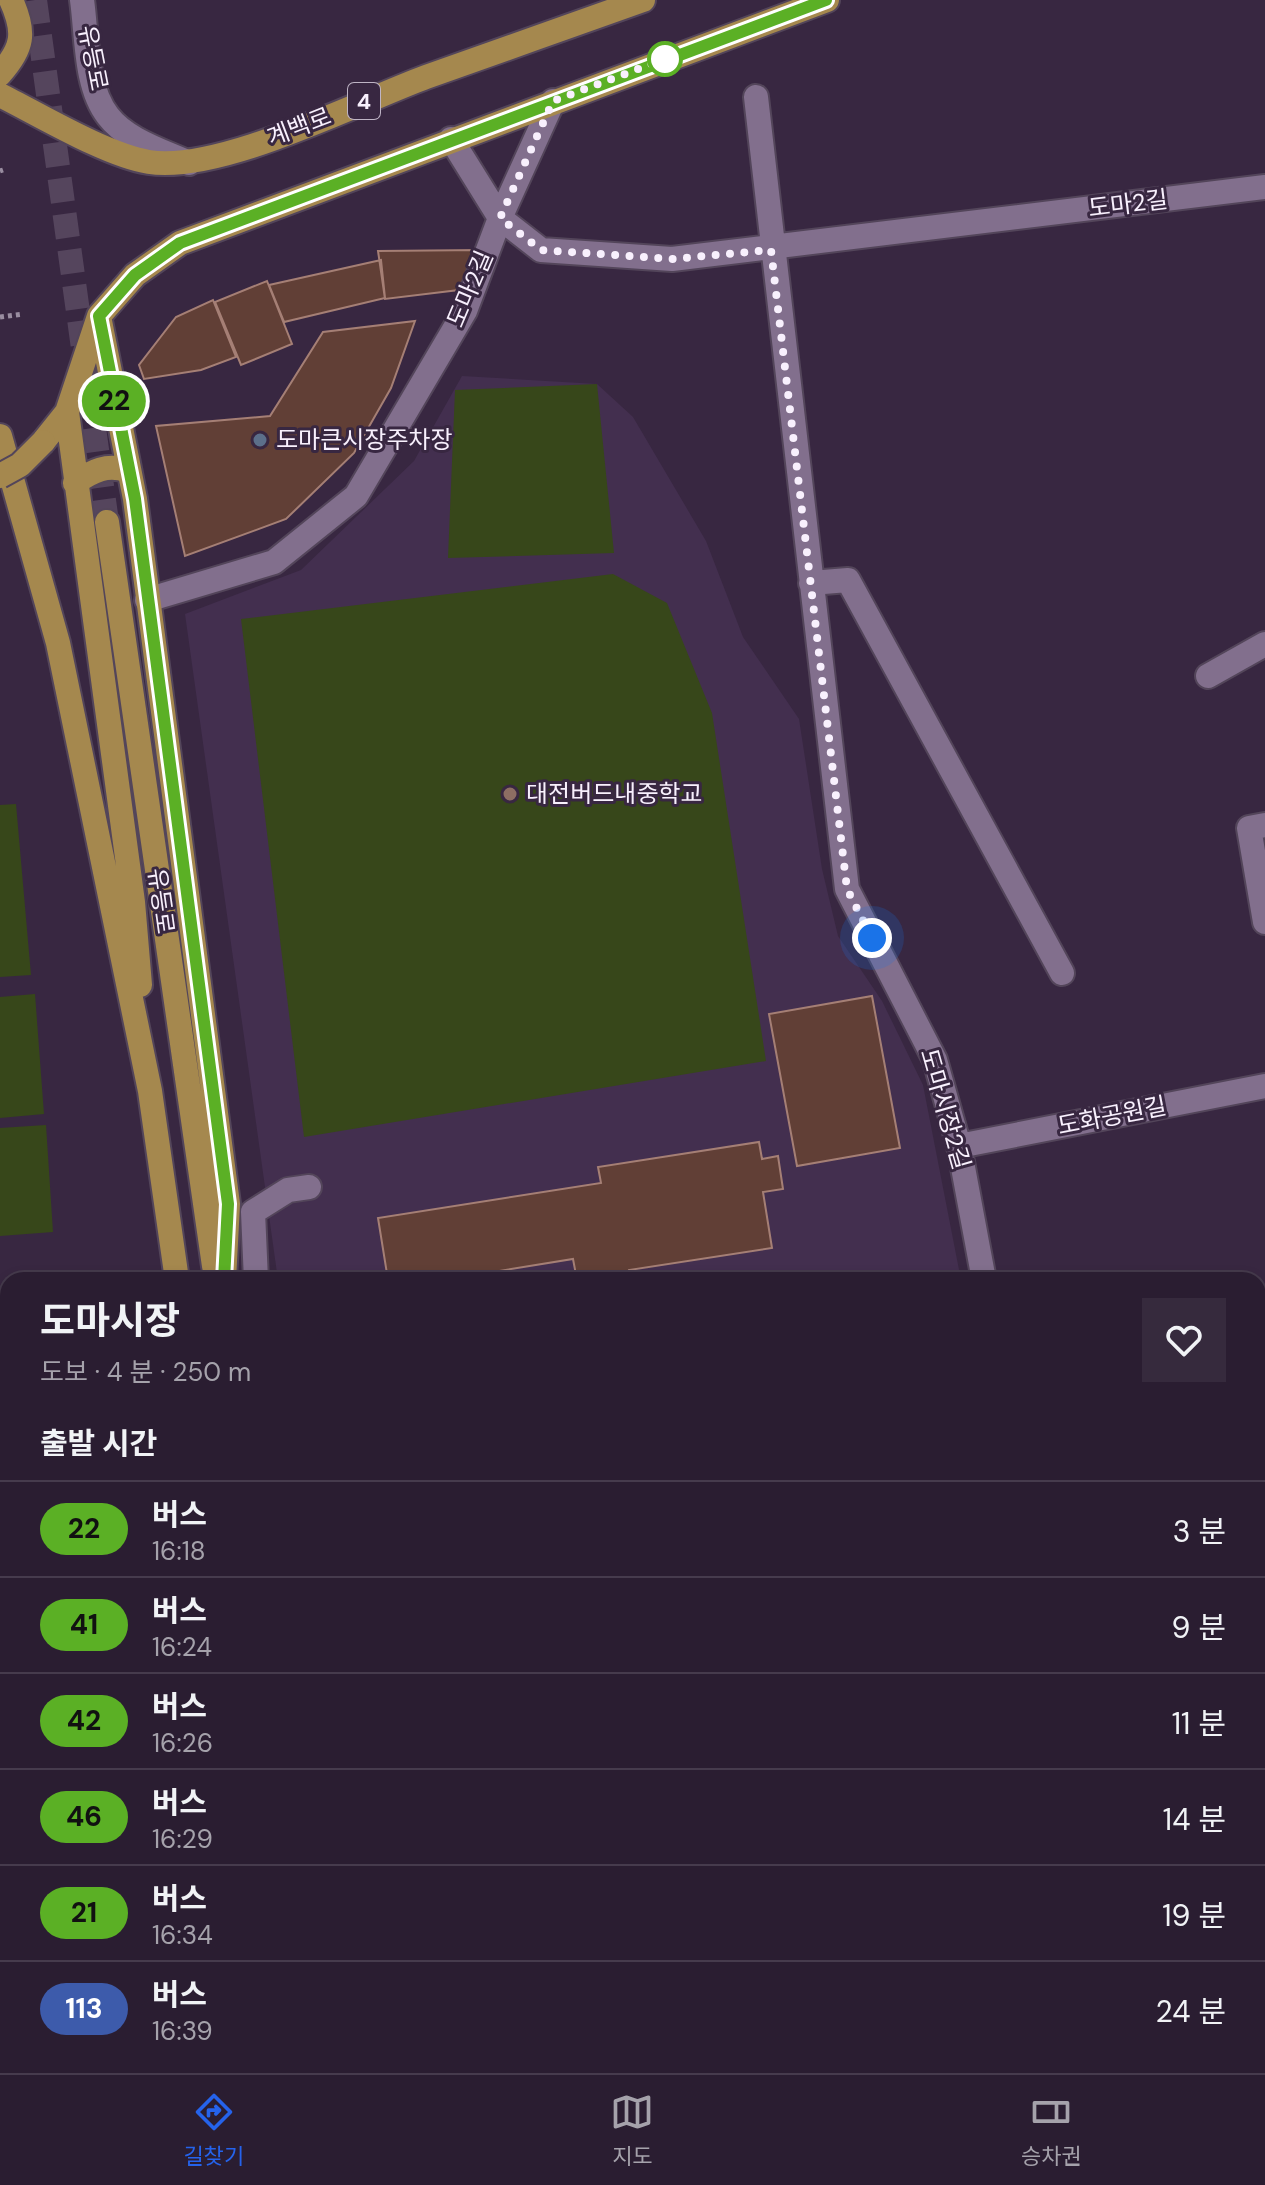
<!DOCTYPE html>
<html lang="ko">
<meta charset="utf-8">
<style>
:root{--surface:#2a1d31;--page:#362a3d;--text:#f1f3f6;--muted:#a5a2ab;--line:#463b4d;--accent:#2563eb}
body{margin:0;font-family:"DM Sans","Noto Sans KR",sans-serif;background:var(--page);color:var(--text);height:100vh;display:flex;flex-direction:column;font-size:30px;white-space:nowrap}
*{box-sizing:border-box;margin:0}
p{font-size:26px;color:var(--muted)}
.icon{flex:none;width:44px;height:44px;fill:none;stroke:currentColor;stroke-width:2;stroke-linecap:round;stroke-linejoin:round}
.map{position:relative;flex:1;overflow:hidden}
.side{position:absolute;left:0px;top:1272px;width:1266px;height:802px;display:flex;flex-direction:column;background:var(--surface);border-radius:24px 24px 0 0;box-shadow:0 4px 12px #0003,0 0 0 2px var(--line)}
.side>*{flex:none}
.badge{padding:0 16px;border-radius:26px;font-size:28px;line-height:52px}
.you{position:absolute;width:40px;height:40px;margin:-20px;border:6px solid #fff;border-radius:50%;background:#1a73e8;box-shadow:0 0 0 12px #1a73e833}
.map>.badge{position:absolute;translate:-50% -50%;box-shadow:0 0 0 4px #fff}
h2{padding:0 40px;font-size:30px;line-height:72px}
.round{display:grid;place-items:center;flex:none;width:84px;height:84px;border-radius:0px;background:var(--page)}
.head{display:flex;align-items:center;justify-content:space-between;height:136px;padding:0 40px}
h1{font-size:38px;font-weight:700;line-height:60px}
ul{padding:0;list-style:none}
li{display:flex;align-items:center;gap:24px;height:96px;padding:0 40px;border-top:2px solid var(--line)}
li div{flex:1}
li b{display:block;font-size:30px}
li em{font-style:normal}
li .badge{min-width:88px;font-weight:700;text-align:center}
.dock{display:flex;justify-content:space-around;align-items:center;height:112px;border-top:2px solid var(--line);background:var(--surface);font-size:22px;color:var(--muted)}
.dock a{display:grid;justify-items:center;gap:4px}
.dock .selected{color:var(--accent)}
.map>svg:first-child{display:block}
.built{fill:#432f4f}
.green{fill:#37471a}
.building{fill:#613f36;stroke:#a57f75;stroke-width:2}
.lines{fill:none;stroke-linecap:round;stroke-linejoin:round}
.major-tunnel{stroke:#55455d;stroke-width:24;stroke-dasharray:24 12;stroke-linecap:butt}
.minor-casing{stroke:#53455a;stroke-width:28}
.major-casing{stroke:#53455a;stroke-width:28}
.path{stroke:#998da0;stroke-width:5;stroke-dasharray:4 4;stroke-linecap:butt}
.minor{stroke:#826f8d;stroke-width:24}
.major{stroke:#a5884e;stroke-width:24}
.major-bridge-casing{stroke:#53455a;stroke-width:28;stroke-linecap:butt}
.major-bridge{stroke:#a5884e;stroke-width:24}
.line-casing{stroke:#fff;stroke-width:18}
.line{stroke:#5bb025;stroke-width:12}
.walk{stroke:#f8f0fd;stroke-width:8;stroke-dasharray:0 14.4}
.stop-dot{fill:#fff;stroke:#5bb025;stroke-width:4}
.service-dot{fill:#5c6f8a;stroke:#382741;stroke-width:3}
.education-dot{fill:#8d6e63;stroke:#382741;stroke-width:3}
.labels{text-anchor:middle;stroke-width:6;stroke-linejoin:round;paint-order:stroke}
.shield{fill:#382741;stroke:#beb4c5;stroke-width:2}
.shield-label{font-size:22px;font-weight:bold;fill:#f8f0fd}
.street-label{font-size:24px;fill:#f8f0fd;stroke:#382741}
.poi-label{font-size:24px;fill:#f8f0fd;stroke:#382741;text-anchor:start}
</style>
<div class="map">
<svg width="1265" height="2073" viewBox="0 0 1265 2073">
<rect width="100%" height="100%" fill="#382741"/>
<path class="built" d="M462,376l135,8 36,33 73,124 37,96 56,82 23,150 16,67 44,65 41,84 38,195h-683l-93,-666 116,-44 113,-109z"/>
<path class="green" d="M597,384l17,169 -166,5 7,-168z
M613,574l54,29 45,110 54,348 -462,76 -63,-518z
M16,804l15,171 -31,2v-172z
M35,994l9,120 -44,4v-121z
M46,1125l7,107 -53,4v-108z"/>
<path class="building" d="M481,250l-14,39 -82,10 -7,-48z
M381,260l4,38 -101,24 -15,-37z
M267,281l25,63 -51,21 -26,-63z
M213,300l23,57 -35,13 -57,9 -5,-14 37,-48z
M415,321l-24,67 -37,65 -68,66 -101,37 -29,-130 114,-10 53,-84z
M872,996l28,152 -103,18 -28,-152z
M759,1142l3,17 16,-3 5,33 -20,3 9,56 -143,22 1,10h-53l-4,-21 -129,21h-56l-10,-62 223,-35 -3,-16z"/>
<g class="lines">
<path class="major-tunnel" d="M35,0l72,522"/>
<defs>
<path id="minor" d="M82,0c5,35 3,87 26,116 18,24 55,35 81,47
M756,97l91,792 88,171 24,86 25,134
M451,139l49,79 41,32 131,9 593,-72
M811,583l37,-3 214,393
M147,600l127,-38 82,-66 109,-185 35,-93 53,-117
M1208,676l57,-32
M1265,825l-16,3 16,94
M959,1146l306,-60
M256,1280l-3,-68 35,-22 21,-3
M1258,1461l7,-1
M1258,1707l7,42
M1258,1826h7
M1258,1946l7,-43
M539,2066l7,7
M231,2073l2,-7
M437,2073l5,-7
M891,2073l5,-7
M1238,2073l1,-7"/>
<path id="major" d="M0,74c23,-26 26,-41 11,-74
M0,95c40,20 106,60 149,67 71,11 207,-59 277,-85 72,-26 145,-51 217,-77
M99,316l36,183 93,705 -4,76
M67,412l66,490 7,83
M0,436l58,207 92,448 27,189
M43,442l24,-30 32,-96 36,-41 45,-32 647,-243
M75,483c17,-12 33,-20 53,-12
M107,522l107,744
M169,2073l1,-7"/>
</defs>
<use href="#minor" class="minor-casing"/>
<use href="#major" class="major-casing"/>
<path class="path" d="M0,171l3,-1
M0,317l23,-3
M0,1473l8,11
M0,1686l8,1
M0,1896l8,1
M36,2066l3,7
M22,2073l1,-7"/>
<use href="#minor" class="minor"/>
<use href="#major" class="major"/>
<defs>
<path id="major-bridge" d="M0,476l20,-11 23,-23"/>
</defs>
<use href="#major-bridge" class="major-bridge-casing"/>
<use href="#major-bridge" class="major-bridge"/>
</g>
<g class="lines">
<defs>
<path id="line" d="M224,1280l4,-76 -93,-705 -36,-183 36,-41 45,-32 646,-243"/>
</defs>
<use href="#line" class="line-casing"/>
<use href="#line" class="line"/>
<path class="walk" d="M665,59l-112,42 -53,117 41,32 131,9 99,-9 76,639 25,49"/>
</g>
<circle class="stop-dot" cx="665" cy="59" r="16"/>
<circle class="service-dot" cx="260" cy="440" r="8"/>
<circle class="education-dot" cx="510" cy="794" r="8"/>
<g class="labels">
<rect class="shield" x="348" y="83" width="32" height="36" rx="6"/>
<g class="shield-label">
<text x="364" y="109">4</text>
</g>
<g class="street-label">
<text transform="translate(93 58) rotate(79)" y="8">유등로</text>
<text transform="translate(299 127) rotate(-21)" y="8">계백로</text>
<text transform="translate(1128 204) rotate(-7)" y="8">도마2길</text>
<text transform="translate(470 289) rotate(-67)" y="8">도마2길</text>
<text transform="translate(161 901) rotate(82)" y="8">유등로</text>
<text transform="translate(945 1109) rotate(74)" y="8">도마시장2길</text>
<text transform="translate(1112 1116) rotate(-11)" y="8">도화공원길</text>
</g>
<g class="poi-label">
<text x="276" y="448">도마큰시장주차장</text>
<text x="526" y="802">대전버드내중학교</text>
</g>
</g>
</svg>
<div class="you" style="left:872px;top:938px"></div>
<b class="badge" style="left:114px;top:401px;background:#5bb025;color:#111">22</b>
<section class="side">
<div class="head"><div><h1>도마시장</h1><p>도보 · 4 분 · 250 m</p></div><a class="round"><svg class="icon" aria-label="heart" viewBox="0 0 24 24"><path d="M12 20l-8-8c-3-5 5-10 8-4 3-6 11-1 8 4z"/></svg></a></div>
<h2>출발 시간</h2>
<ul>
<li><span class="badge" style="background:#5bb025;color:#111">22</span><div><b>버스</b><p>16:18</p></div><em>3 분</em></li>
<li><span class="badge" style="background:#5bb025;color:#111">41</span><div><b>버스</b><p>16:24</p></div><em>9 분</em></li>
<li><span class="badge" style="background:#5bb025;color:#111">42</span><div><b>버스</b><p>16:26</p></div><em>11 분</em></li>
<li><span class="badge" style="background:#5bb025;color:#111">46</span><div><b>버스</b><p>16:29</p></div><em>14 분</em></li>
<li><span class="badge" style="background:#5bb025;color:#111">21</span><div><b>버스</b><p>16:34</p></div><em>19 분</em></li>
<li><span class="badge" style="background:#3d5bab;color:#fff">113</span><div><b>버스</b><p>16:39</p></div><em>24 분</em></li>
</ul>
</section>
</div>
<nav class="dock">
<a class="selected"><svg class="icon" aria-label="directions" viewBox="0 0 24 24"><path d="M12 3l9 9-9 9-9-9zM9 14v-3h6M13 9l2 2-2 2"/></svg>길찾기</a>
<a><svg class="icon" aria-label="map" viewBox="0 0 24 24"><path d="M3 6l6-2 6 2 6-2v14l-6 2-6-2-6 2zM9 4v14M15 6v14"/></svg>지도</a>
<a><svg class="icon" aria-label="tickets" viewBox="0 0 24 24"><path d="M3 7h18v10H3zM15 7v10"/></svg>승차권</a>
</nav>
